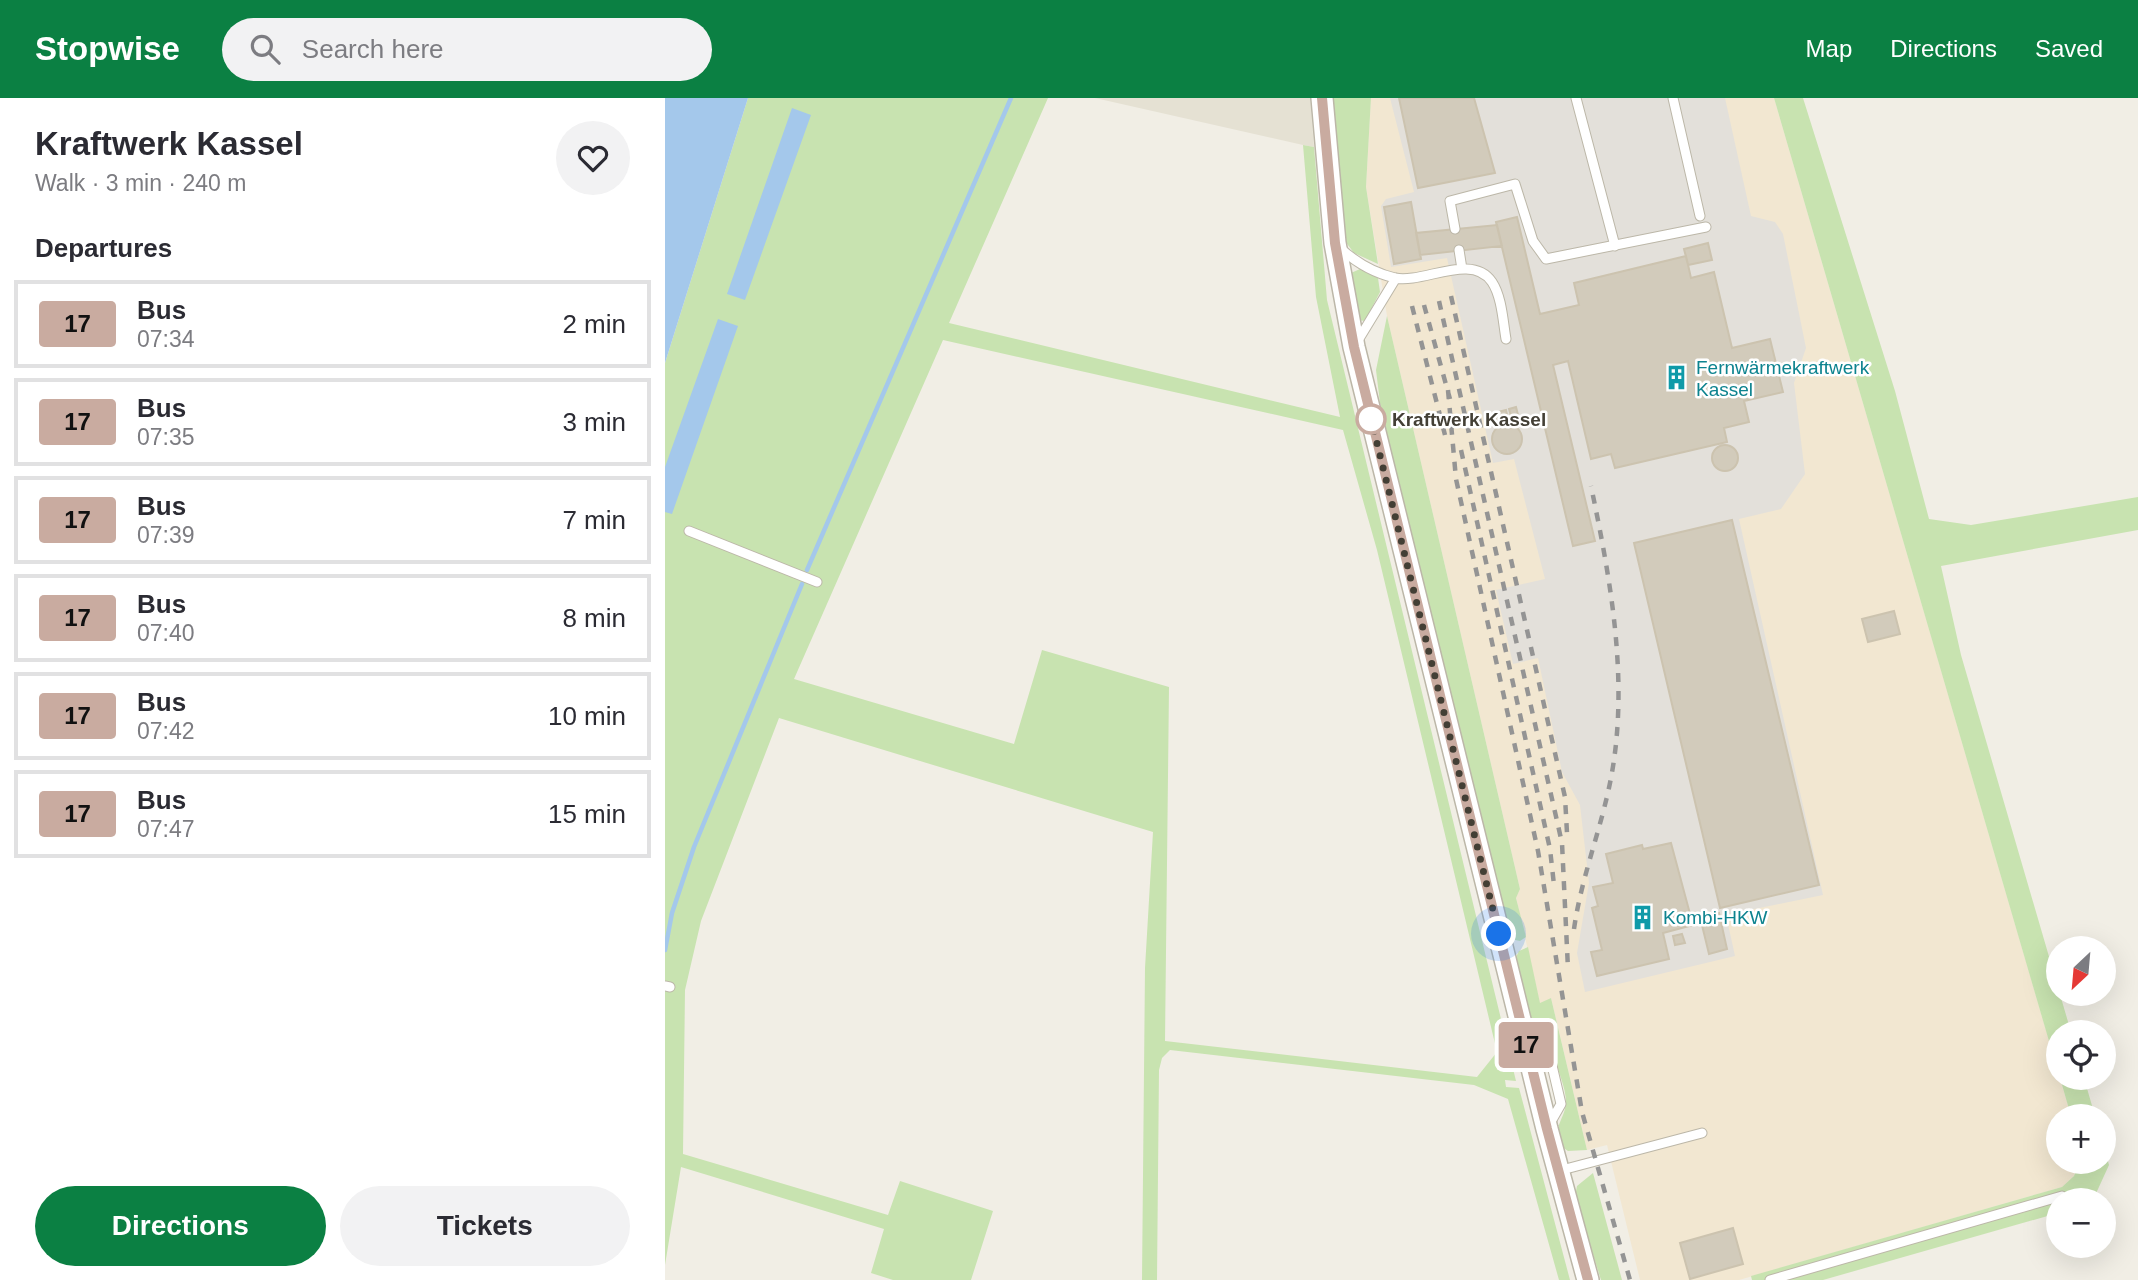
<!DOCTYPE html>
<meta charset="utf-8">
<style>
:root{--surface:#fff;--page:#f2f2f3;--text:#2b2b33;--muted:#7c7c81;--line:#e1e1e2;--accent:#0b8043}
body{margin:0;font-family:Helvetica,sans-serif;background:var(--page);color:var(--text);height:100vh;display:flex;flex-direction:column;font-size:26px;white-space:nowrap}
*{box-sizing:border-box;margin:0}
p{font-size:23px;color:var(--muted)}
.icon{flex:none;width:38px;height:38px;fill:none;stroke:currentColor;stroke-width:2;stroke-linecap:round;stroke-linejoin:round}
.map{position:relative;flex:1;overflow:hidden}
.panel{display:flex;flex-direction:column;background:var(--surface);width:665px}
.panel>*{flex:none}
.badge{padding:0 14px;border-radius:5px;font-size:24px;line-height:46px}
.needle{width:46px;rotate:206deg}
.tools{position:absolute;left:1381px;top:838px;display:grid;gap:14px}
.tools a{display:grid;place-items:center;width:70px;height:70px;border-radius:50%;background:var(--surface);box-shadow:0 7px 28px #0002;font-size:35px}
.you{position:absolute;width:35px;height:35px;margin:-18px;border:5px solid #fff;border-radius:50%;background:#1a73e8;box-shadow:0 0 0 10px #1a73e833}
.map>.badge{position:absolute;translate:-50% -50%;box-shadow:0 0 0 4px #fff}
h2{padding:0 35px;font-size:26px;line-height:63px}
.round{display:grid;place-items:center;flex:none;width:74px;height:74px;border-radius:37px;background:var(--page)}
.summary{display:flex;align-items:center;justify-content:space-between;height:119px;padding:0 35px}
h1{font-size:33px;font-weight:800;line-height:52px}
.primary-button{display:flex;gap:14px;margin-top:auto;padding:14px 35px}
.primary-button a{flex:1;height:80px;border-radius:42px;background:var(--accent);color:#fff;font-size:28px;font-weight:800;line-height:80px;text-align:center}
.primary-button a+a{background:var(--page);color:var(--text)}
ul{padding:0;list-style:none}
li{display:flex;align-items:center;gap:21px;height:88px;margin:0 14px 10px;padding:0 21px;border:4px solid var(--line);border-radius:0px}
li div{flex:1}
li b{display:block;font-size:26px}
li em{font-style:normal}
li .badge{min-width:77px;font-weight:700;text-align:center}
header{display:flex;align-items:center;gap:42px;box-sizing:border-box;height:98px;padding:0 35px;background:var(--accent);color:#fff}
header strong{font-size:33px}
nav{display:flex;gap:38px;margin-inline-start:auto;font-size:24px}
.search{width:490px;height:63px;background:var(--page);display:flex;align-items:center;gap:18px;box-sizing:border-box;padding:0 24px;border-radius:38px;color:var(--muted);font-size:26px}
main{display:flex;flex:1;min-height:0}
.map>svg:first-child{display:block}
.residential{fill:#e5e1d3}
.commercial{fill:#f2e7d1}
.industrial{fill:#e3e0da}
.green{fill:#c8e3b0;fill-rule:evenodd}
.water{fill:#a4c8eb}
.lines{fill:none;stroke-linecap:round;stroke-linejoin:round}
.stream{stroke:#a4c8eb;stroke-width:4.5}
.building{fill:#d2cbbb;stroke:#ccc3af;stroke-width:2}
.service-casing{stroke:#bcb7a8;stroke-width:11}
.tertiary-casing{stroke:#bcb7a8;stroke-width:24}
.service{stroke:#fff;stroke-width:9}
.tertiary{stroke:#fff;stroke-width:21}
.rail{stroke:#949494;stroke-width:4.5;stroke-dasharray:9 9;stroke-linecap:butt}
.line-casing{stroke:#fff;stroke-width:16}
.line{stroke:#c9aba0;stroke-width:10}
.walk{stroke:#433f35;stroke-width:7;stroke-dasharray:0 12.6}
.stop-dot{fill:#fff;stroke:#c9aba0;stroke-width:3.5}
.labels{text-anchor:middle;stroke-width:5;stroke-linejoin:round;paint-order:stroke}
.culture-label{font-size:19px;fill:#0d838f;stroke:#fff;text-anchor:start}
.stop-label{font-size:19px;font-weight:bold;fill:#433f35;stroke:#fff;text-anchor:start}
</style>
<header>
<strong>Stopwise</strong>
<div class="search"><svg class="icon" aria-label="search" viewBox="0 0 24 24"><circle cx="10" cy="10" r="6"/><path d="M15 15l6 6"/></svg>Search here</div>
<nav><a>Map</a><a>Directions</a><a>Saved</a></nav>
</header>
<main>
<section class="panel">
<div class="summary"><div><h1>Kraftwerk Kassel</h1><p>Walk · 3 min · 240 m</p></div><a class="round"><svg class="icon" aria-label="heart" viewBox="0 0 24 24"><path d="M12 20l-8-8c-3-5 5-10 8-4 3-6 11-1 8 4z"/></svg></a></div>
<h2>Departures</h2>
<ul>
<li><span class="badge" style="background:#c9aba0;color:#111">17</span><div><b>Bus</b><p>07:34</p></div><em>2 min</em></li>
<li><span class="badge" style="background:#c9aba0;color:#111">17</span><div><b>Bus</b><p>07:35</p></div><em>3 min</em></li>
<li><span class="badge" style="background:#c9aba0;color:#111">17</span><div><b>Bus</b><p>07:39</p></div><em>7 min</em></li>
<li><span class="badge" style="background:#c9aba0;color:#111">17</span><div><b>Bus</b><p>07:40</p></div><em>8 min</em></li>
<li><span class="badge" style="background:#c9aba0;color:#111">17</span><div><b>Bus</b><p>07:42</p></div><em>10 min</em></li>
<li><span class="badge" style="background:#c9aba0;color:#111">17</span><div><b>Bus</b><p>07:47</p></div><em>15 min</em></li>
</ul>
<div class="primary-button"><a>Directions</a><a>Tickets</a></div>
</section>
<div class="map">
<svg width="1473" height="1182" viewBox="0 0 1473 1182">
<rect width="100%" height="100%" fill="#f1eee5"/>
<path class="residential" d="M430,0h215l4,49 -11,-2z"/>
<path class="commercial" d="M706,0h403l297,1018h-13v46h22l-6,14 -12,11 -323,93h-99l-33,-135 -20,5 -36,-152 -11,6 -24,-107 4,-8 -133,-573 -21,-129z"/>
<path class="industrial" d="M725,0h335l26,118 24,6 8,12 23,114 -12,35 11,91 -24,35 -42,10 84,376 -97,20 9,41 -150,36 -8,-39 12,-70 -9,-78 -18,-33 -24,-114 -25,6 -17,-74 49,-11 -31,-120 -21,4 -46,-205 -56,9 -10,-61 5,-7 28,-7z"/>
<path class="green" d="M83,0h300l-99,225 391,94 -24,-120 -13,-152 11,2 13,153 189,781 -11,-1 1,7 13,1 51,192h-11l-51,-181 -34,-14 -304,-35 -8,8 -3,12 -2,210h-15l3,-312 8,-136 -374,-114 -78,203 -16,69 -2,164 205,61 12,-34 93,30 -22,69h-78l-22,-7 13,-44 -203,-62 -16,98v-902zM278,242l400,90 34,120 120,502 -20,25 -312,-36 4,-354 -127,-37 -28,94 -220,-65z
M668,0h38l-5,89 12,77 -24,-11 -9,-12z
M1109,0h29l92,293 34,128 42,6 167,-28v33l-197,36 20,89 110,377h-13v40z
M695,171l18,9 2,14 -15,29 -8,-1 -8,-40 2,-7z
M722,218l133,573 -4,9 10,39 -6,4 -14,-3 -126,-535 -4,-33z
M863,849l12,56 11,-5 36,152 -19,1c-24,-15 -2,-31 -2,-49 0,-15 -9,-33 -13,-48l-20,-13 -20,-78 6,-12z
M1395,980h24l11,38h-24z
M1439,1049l5,18 -16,35h-35v13l-235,67h-71l-1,-4 311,-89 12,-11 6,-14h23z
M928,1075l29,107h-21l-26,-84 2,-10z"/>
<path class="water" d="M0,0h83l-83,265z
M127,10l19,7 -66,185 -18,-6z
M53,221l20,7 -66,188 -7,-2v-45z"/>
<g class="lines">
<path class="stream" d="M142,472l204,-472
M0,852l7,-37 22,-66 108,-263"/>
</g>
<path class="building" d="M734,0h75l21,75 -77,15z
M746,104l10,57 -27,5 -10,-57z
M852,119l23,97 39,-9 -5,-22 112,-27 5,22 23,-6 18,76 38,-9 13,53 -39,9 5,21 -25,6 3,14 -112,26 -4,-14 -20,5 -23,-98 -15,4 42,176 -22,5 -77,-324z
M832,127l5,21 -82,9 -4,-22z
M1043,145l4,17 -24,5 -4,-16z
M851,309l3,12 -7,1 -3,-11z
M841,312l3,14 -12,3 -3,-14z
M827 341a15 15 0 1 1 30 0a15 15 0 1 1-30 0Z
M1047 360a13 13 0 1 1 26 0a13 13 0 1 1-26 0Z
M1067,422l87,365 -99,23 -86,-365z
M1229,513l6,23 -32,8 -6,-23z
M1006,745l22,82 -30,8 6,26 -72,17 -6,-24 11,-2 -10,-42 6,-2 -5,-19 20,-4 -7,-29 36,-9 1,4z
M1054,815l8,36 -18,5 -9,-37z
M1017,836l3,9 -10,2 -2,-9z
M1068,1130l10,36 -53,15 -10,-36z"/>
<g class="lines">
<defs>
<path id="service" d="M911,0l39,148
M1008,0l27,118
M790,131l-5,-28 65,-17 18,57 13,18 160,-32
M674,149c15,14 35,26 56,31 28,6 77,-26 97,4 10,15 11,40 14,57
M794,152l3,19
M692,244l39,-64
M24,433l128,51
M0,888l5,1
M866,948l19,11 11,47 -12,21
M893,1073l144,-38
M1105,1182l292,-84"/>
<path id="tertiary" d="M657,0l13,145 19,104 193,782 41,151"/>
</defs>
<use href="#service" class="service-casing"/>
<use href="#tertiary" class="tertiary-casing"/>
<use href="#service" class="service"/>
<use href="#tertiary" class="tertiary"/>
<path class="rail" d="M786,198l114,501 2,36
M774,203l123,542 6,126
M759,207l26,94
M747,208l33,129
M783,292l8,89 82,372 44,261 48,168
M796,352l89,399 4,36
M909,831c7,-50 26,-97 36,-146 20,-98 1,-201 -19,-297"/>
</g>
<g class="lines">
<defs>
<path id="line" d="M657,0l13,145 19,104 193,782 41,151"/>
</defs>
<use href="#line" class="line-casing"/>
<use href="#line" class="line"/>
<path class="walk" d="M706,321l128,515"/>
</g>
<defs>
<symbol id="building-bare" viewBox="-9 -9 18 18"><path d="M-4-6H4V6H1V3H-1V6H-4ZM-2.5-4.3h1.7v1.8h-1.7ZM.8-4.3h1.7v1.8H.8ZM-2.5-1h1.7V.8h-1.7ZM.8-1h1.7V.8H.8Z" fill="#0f9aa8" stroke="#fff" stroke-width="2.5" paint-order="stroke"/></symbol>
</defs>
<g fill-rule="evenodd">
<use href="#building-bare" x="994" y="262" width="35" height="35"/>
<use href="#building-bare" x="960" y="802" width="35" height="35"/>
</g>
<circle class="stop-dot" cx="706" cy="321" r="14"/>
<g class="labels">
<g class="culture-label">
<text x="1031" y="276">Fernwärmekraftwerk<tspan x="1031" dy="22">Kassel</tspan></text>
<text x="998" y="826">Kombi-HKW</text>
</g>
<g class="stop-label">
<text x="727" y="328">Kraftwerk Kassel</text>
</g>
</g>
</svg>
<div class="tools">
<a><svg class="needle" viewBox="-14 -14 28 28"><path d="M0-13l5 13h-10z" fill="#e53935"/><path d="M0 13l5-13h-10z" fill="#7c7c81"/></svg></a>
<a><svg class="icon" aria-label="locate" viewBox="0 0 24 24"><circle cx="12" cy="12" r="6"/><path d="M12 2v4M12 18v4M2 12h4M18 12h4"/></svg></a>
<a>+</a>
<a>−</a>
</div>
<div class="you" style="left:834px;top:836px"></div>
<b class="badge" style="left:861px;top:947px;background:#c9aba0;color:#111">17</b>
</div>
</main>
